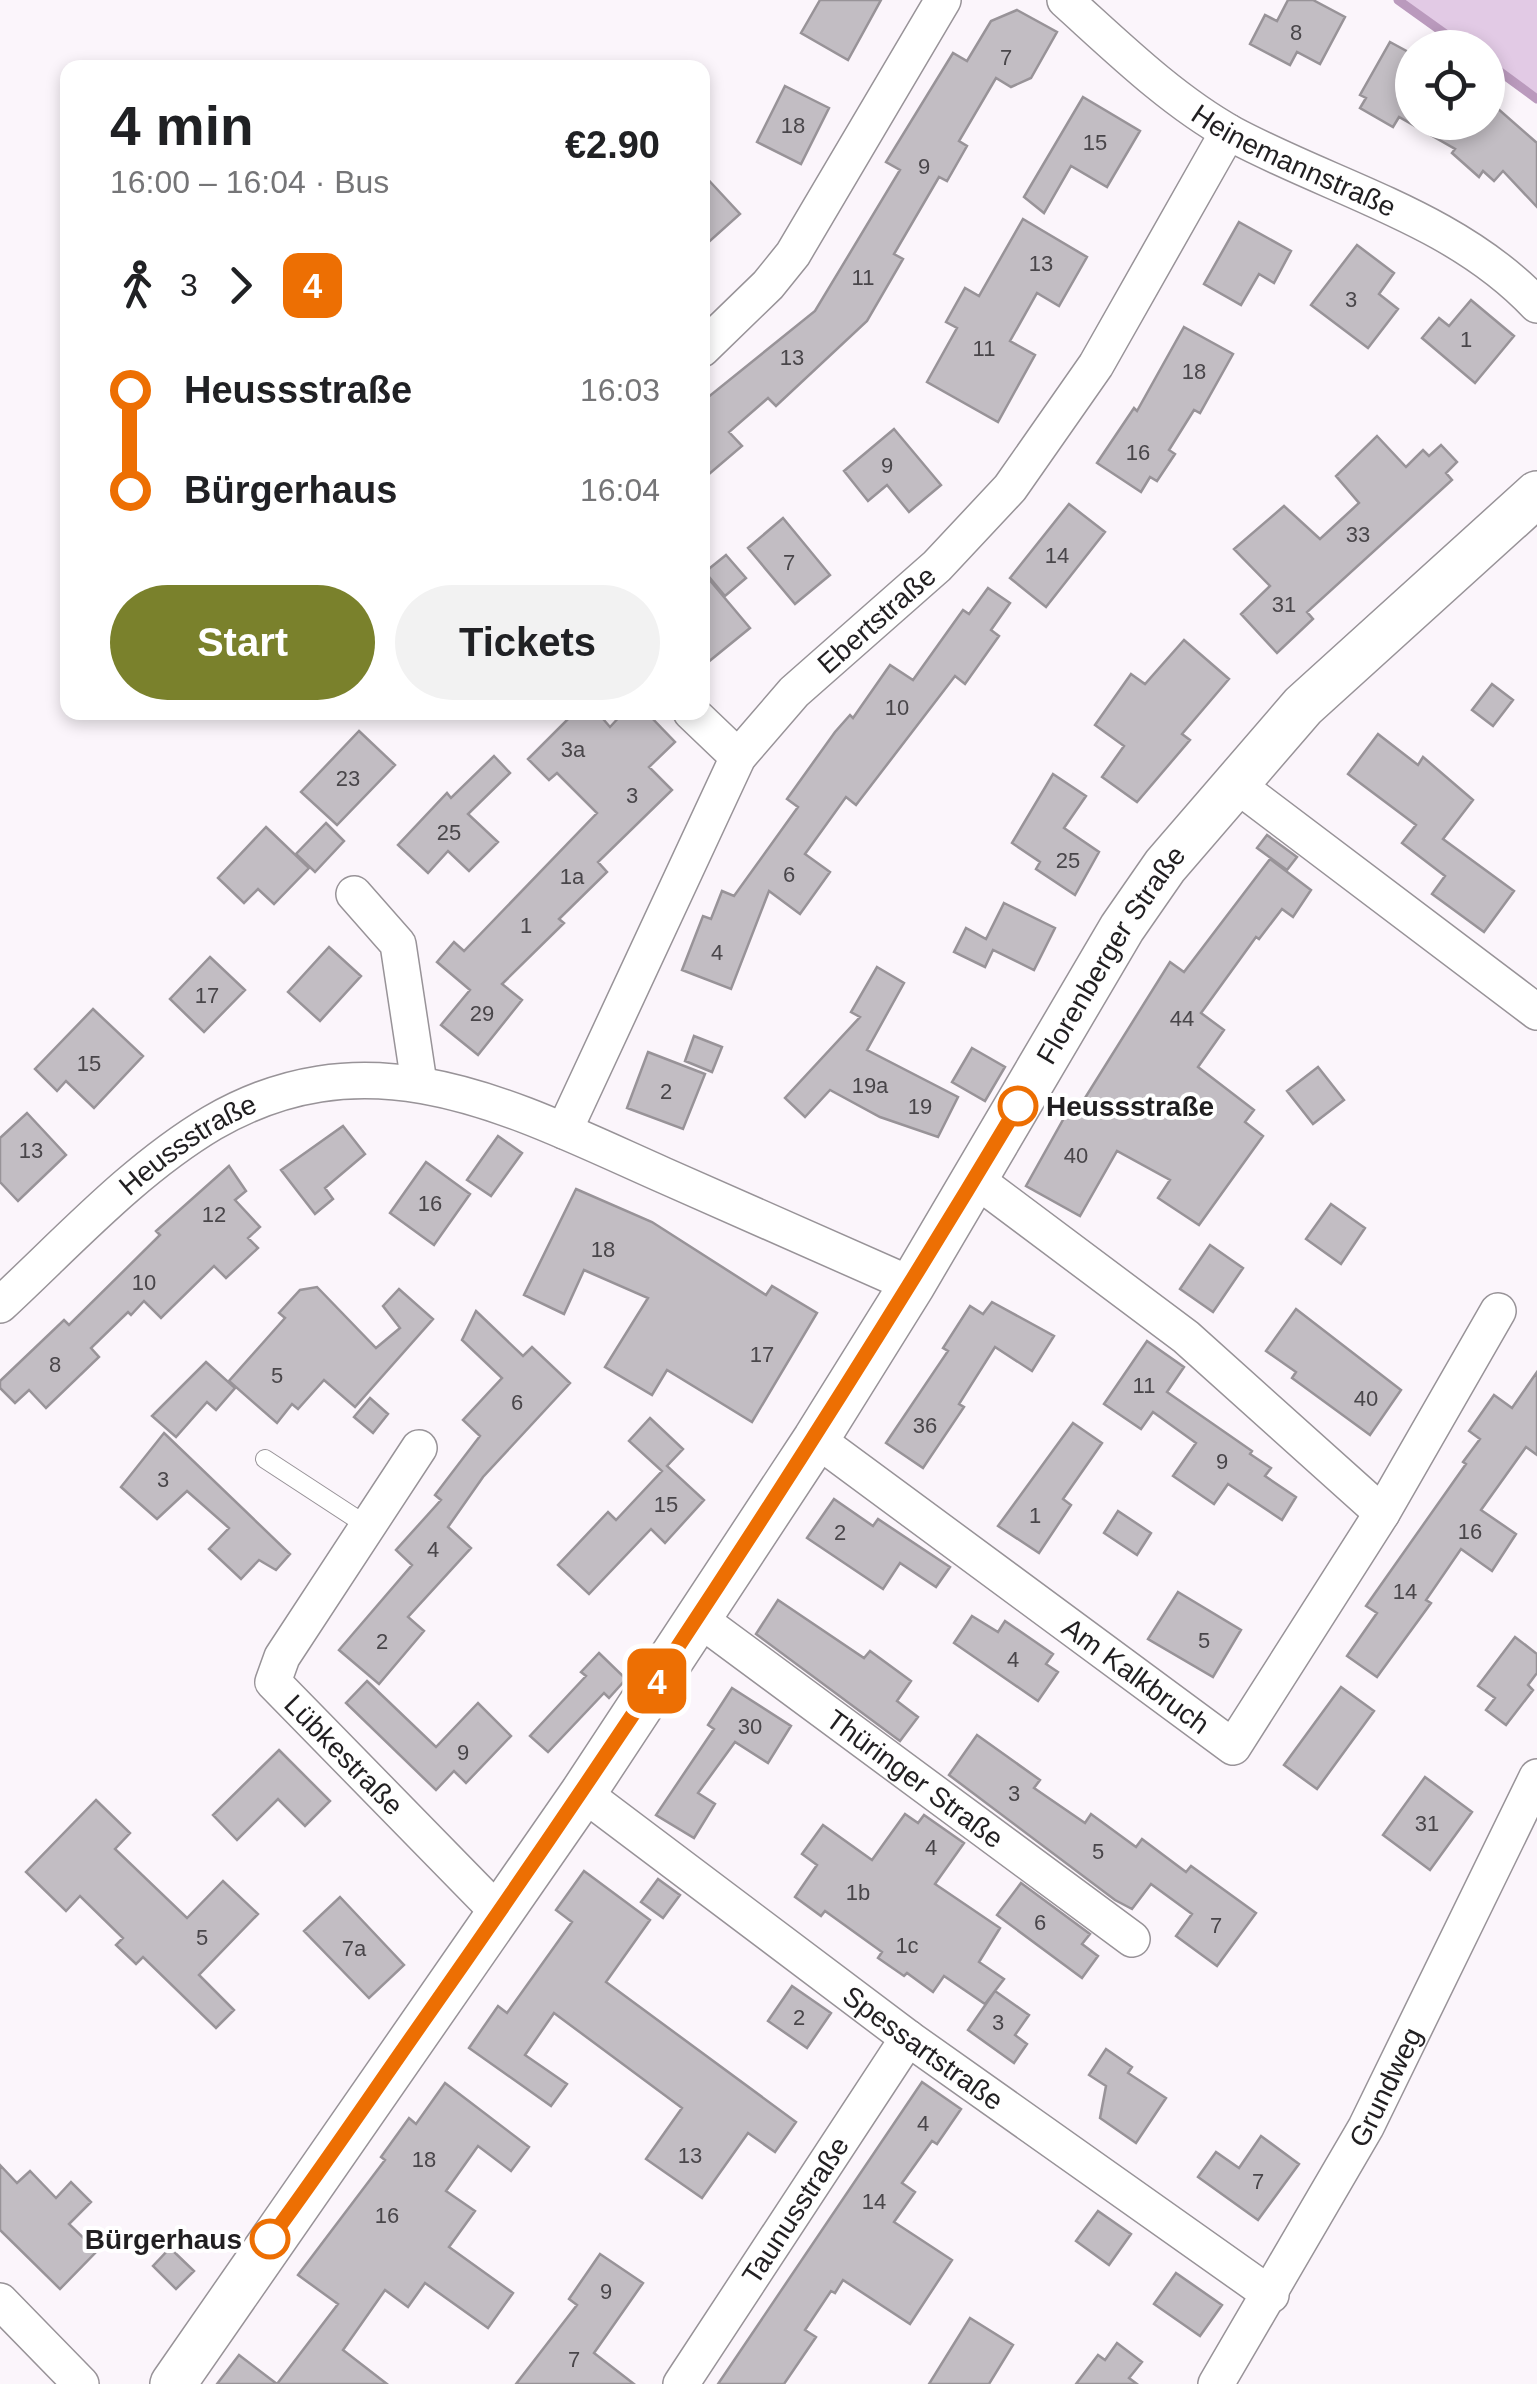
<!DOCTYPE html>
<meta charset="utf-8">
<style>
:root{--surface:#fff;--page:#f2f2f2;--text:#202124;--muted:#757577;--accent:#7a812c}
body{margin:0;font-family:Arial,sans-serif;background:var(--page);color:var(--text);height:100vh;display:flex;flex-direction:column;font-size:38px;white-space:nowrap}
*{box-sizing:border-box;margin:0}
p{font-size:32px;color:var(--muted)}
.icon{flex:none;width:55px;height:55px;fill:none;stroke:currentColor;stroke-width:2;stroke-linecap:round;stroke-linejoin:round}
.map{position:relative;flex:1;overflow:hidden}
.panel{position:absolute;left:60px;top:60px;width:650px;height:660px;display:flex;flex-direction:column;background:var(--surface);border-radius:20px;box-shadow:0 5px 15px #0003}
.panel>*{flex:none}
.badge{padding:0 20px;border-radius:15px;font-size:35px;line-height:65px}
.tools{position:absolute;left:1395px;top:30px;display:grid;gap:20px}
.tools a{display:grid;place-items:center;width:110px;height:110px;border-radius:50%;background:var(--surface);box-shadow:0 5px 15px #0003;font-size:50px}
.map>.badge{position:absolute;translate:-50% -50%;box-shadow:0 0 0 5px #fff}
.legs{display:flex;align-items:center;gap:15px;height:110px;padding:0 50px;font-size:32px}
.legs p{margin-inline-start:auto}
.headline{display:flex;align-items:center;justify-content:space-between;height:170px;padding:0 50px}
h1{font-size:55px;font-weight:700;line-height:75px}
.action{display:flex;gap:20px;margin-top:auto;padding:20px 50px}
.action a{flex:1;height:115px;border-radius:60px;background:var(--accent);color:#fff;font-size:40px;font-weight:700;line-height:115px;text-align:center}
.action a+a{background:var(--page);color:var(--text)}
ul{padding:0 50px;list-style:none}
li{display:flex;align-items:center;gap:35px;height:100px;font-size:38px}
li i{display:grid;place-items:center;width:15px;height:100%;margin:0 12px;background:currentColor}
li i::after{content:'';width:25px;height:25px;margin:-12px;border:8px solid;border-radius:50%;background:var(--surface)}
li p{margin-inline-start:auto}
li:first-child i{background:linear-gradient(#0000 50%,currentColor 0)}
li:last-child i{background:linear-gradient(currentColor 50%,#0000 0)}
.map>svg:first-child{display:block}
.green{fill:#e2cae5}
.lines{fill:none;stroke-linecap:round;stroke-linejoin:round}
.stream{stroke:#ba9abd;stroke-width:9}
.building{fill:#c2bdc3;stroke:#989398;stroke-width:2.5}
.service-casing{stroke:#989398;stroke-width:20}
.minor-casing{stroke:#989398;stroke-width:38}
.tertiary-casing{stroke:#989398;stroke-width:48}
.service{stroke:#fff;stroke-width:18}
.minor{stroke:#fff;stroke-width:35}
.tertiary{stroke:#fff;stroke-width:45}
.line-1-casing{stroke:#fff;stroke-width:22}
.line-1{stroke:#ed6f03;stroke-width:15}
.stop-1-dot{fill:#fff;stroke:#ed6f03;stroke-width:5}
.labels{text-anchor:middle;stroke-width:8;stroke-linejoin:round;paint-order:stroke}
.number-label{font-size:22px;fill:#49464a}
.street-label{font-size:28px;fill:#211f21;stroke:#fff}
.stop-label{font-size:28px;font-weight:bold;fill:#211f21;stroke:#fff;text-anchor:start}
</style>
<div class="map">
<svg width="1537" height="2384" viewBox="0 0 1537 2384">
<rect width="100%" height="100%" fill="#fbf5fb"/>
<path class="green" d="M1404,0h133v94l-49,-35v-11l-17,-1z"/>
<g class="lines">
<path class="stream" d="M1398,0l67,48
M1488,63l49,36"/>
</g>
<path class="building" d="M820,0h61l-33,60 -47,-27z
M1288,0h25l32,17 -25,47 -23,-12 -7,13 -40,-21 15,-29 12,6z
M1017,10l40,22 -26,46 -20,9 -15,-9 -37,63 8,5 -20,35 -8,-4 -45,77 9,5 -36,62 -91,85 -8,-8 -39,34 13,14 -40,34v-78l113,-91 85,-141 -14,-8 67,-109 14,8 24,-40z
M1390,42l22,12v68h76v-22l49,43v64l-34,-36 -9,10 -11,-10 -4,6 -27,-24 3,-4 -56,-32 -6,10 -33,-19 6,-10 -6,-3z
M785,86l44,22 -28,56 -44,-22z
M1083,97l57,34 -33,56 -36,-21 -27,47 -20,-16z
M702,173l38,41 -38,34z
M1023,219l64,38 -28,49 -22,-13 -27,48 25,14 -37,67 -71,-40 30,-54 -11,-6 19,-34 14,8z
M1239,222l52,29 -17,32 -15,-9 -18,31 -37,-21z
M1357,245l37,28 -15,21 19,15 -30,39 -57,-43z
M1471,300l43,36 -39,47 -53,-45 17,-20 10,8z
M1184,327l49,27 -33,59 -6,-3 -25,40 6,4 -18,27 -7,-4 -9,15 -44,-29 37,-55 3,3z
M894,429l47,56 -32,27 -22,-27 -19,16 -24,-30z
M1377,436l29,31 17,-17 6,6 12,-11 16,17 -11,11 6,7 -145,132 6,7 -36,34 -36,-39 29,-28 -36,-37 50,-43 36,33 39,-36 -23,-27z
M1069,504l36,28 -59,75 -36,-29z
M783,518l47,57 -35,29 -47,-56z
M726,555l20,23 -21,18 -20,-24z
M702,571l48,57 -48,39z
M988,588l22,15 -19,27 8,6 -34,48 -10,-8 -99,129 -10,-8 -41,57 25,18 -30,42 -31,-23 -38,98 -49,-19 21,-54 8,3 11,-28 12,5 64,-89 -11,-8 48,-67 15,-17 3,3 37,-53 23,15 50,-70 6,4z
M1184,640l45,39 -47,55 8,6 -53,62 -35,-25 22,-31 -29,-21 36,-51 14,10z
M1492,684l21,16 -20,26 -21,-16z
M575,712h22l13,15 14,-15h22l29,30 -26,25 23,23 -74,72 9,10 -48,47 5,4 -62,61 20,16 -44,55 -37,-30 29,-35 -33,-28 17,-20 10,9 133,-138 -40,-40 -8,7 -21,-21z
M359,731l36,34 -58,60 -36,-33z
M1378,734l40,31 5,-8 50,43 -30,39 71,52 -30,41 -52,-38 13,-18 -43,-33 14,-18 -68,-51z
M494,756l16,17 -42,41 30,28 -29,29 -21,-20 -20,22 -30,-28 49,-52 4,5z
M1053,774l33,22 -22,32 35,24 -24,43 -39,-26 4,-7 -28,-19z
M326,823l18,18 -29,31 -19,-18z
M266,827l43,41 -35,36 -16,-15 -14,14 -26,-25z
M1267,835l30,22 -10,13 -30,-22z
M1270,859l41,31 -18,27 -11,-8 -23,30 -3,-2 -55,76 23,17 -26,37 56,43 -9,12 18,14 -64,89 -41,-27 12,-18 -53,-29 -37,65 -54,-30 47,-84 7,4 90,-144 14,10z
M1004,903l51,25 -21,42 -41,-20 -8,17 -31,-15 12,-24 20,11z
M329,947l32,29 -41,45 -32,-29z
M210,957l35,33 -41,42 -34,-33z
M877,967l27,16 -37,67 91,47 -20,40 -58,-20 -50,-27 -25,27 -20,-19 75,-81 -9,-5z
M93,1009l50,47 -49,52 -28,-27 -9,10 -22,-22z
M694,1036l28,11 -10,25 -27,-11z
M972,1048l33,19 -20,34 -33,-19z
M648,1052l57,22 -22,55 -56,-21z
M1318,1067l26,33 -31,24 -26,-33z
M27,1113l39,42 -48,46 -18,-19v-44z
M343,1126l22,28 -40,34 8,11 -18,15 -34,-44z
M498,1136l24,17 -31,43 -24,-16z
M426,1162l44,32 -36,51 -44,-32z
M229,1166l17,25 -11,9 25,27 -12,11 10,10 -32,30 -12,-12 -53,52 -17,-17 -13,14 -3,-3 -37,36 8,9 -53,51 -17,-18 -14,13 -15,-15v-7l64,-61 5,5 91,-90 -4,-4z
M576,1189l76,33 114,73 6,-9 45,27 -65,109 -85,-52 -15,25 -47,-28 43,-69 -64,-28 -20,44 -40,-19z
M1331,1204l34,24 -24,36 -35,-25z
M1210,1245l33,23 -30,44 -33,-23z
M317,1287l59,61 24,-20 -17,-22 16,-17 34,30 -78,88 -31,-27 -26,29 -6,-5 -15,19 -48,-42 56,-63 -6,-5 21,-23z
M992,1302l62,34 -22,35 -37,-24 -36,57 5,3 -41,61 -37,-25 62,-92 -5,-3 27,-42 13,8z
M1296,1309l105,81 -31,45 -78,-57 4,-6 -30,-21z
M476,1311l47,45 9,-9 38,36 -87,94 -35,50 23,21 -63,69 16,14 -45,53 -40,-34 73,-85 -16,-15 45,-50 -6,-5 45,-59 -17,-16 39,-42 -40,-38z
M1147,1341l37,26 -17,25 85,59 -2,3 21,14 -6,8 31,21 -14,23 -54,-36 -14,20 -41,-28 23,-33 -43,-31 -12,17 -37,-25z
M206,1362l29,26 -19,22 -9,-8 -31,35 -24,-21z
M1537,1372v83l-11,-8 -45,63 35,24 -24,37 -31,-22 -35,51 5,3 -54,74 -30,-21 30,-43 -11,-7 100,-142 -3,-2 17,-23 -11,-8 25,-36 18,13z
M370,1398l18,16 -15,19 -19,-16z
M650,1418l33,31 -16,17 37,34 -39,43 -14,-14 -62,65 -31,-29 50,-53 8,8 46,-49 -33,-30z
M1073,1423l29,20 -39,56 8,6 -32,48 -41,-27z
M164,1433l126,121 -14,16 -17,-10 -18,19 -32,-30 20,-21 -42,-37 -30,28 -36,-32z
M834,1499l39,27 5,-7 72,48 -14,20 -36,-24 -17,26 -76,-51z
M1118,1511l33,22 -14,22 -33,-22z
M1178,1592l63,38 -28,47 -65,-38z
M778,1600l86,58 6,-7 41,30 -14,20 21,16 -18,24 -144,-107z
M972,1616l26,16 7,-11 48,33 -7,10 12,8 -20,29 -84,-58z
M1515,1637l22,17v19l-9,12 5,5 -27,35 -20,-15 9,-12 -17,-12z
M599,1653l27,26 -17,19 -5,-5 -56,59 -18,-16 56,-60 -5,-4z
M367,1681l69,66 42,-44 33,33 -45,47 -12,-12 -18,19 -90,-87z
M1341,1687l33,24 -57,78 -33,-24z
M732,1688l59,38 -23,37 -33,-21 -37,51 17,11 -21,34 -38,-23 58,-86 -6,-4z
M977,1735l63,45 -6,8 51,35 6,-9 45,33 6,-8 44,33 5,-6 65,47 -39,53 -41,-30 16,-22 -41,-30 -19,25 -17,-9 -166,-125z
M279,1750l51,51 -25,25 -27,-27 -41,41 -24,-25z
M1425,1777l47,35 -42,58 -47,-35z
M96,1800l34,33 -15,16 72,69 36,-37 35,33 -59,61 35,35 -18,18 -73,-71 -7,7 -20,-19 7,-7 -43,-42 -14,15 -40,-39z
M905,1814l13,9 6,-8 40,28 -29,41 65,44 -21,34 25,17 -19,25 -41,-28 -11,16 -26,-19 -3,3 -26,-18 4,-6 -57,-41 -4,5 -26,-19 22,-32 -15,-11 21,-29 49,35z
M584,1871l66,49 -44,62 190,140 -21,30 -27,-19 -46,65 -56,-39 36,-51 -128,-95 -29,42 42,29 -16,22 -82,-58 29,-42 9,7 65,-91 -16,-12z
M658,1879l22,16 -17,23 -22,-16z
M1021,1883l69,51 -8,10 16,12 -16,22 -85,-63z
M340,1897l64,68 -35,33 -65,-67z
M792,1986l39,27 -24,35 -39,-27z
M995,1991l34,24 -14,20 12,9 -13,19 -46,-33z
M1106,2049l26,18 -4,6 38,25 -30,45 -36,-25 6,-32 -17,-11z
M922,2082l39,27 -24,35 -5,-3 -30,42 13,9 -21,30 58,38 -42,64 -67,-44 -8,13 -4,-2 -26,39 11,7 -32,47h-66z
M445,2083l84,64 -18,24 -33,-25 -32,45 29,20 -26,36 64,46 -25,35 -63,-45 -17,24 -23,-17 -42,60 44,34h-170l22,-29 38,29 61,-80 -40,-29 87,-115 -4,-3 28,-39 7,6z
M1261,2136l38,28 -41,56 -60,-43 18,-25 23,16z
M0,2165l17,18 13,-12 26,27 15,-16 20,20 -22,22 28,27 -37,38 -60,-59z
M1098,2211l33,23 -22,31 -33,-24z
M170,2248l24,23 -18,18 -23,-23z
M600,2254l43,29 -49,70 40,31h-118l61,-79 -8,-6z
M1176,2273l46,32 -22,31 -46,-32z
M970,2318l43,27 -24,39h-60z
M1117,2343l25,19 -13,16 8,6h-61l22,-29 7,5z"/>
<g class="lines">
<defs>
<path id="service" d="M265,1459l101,66"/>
<g id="minor">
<path id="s1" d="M1065,0c51,46 106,100 167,134 103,55 223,84 305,171"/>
<path d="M702,349l66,-64 25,-31 150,-254"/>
<path d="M691,712l47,45"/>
<path d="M1233,782l304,230"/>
<path d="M354,894l44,50 21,139"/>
<path id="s2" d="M564,1131l174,-374 56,-65 143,-126 73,-78 86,-123 132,-233"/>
<path d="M975,1179l211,158 196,176"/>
<path id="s3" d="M0,1305c67,-62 133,-135 212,-182 160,-93 302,-14 451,52 83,37 166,74 249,110"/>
<path id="s4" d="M816,1439l417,308 149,-234 116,-202"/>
<path id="s5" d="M419,1448l-137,209 -9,25 227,232"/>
<path id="s6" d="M698,1618l434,321"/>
<path id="s7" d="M583,1793l325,245 363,257"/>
<path d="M0,2301l81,83"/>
<path id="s8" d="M681,2384l227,-346"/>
<path id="s9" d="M1216,2384l150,-257 171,-350"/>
</g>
<g id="tertiary">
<path id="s10" d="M173,2384l410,-591 233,-354 96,-154 210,-357 43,-62 138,-160 234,-212"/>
</g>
</defs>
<use href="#service" class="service-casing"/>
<use href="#minor" class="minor-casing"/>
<use href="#tertiary" class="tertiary-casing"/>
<use href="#service" class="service"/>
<use href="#minor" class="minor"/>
<use href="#tertiary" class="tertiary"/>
</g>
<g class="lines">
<defs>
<path id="line-1" d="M270,2239c54,-73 104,-148 156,-222 208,-297 406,-600 592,-911"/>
</defs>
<use href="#line-1" class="line-1-casing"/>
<use href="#line-1" class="line-1"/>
</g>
<g class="stop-1-dot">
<circle cx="1018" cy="1106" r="18"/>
<circle cx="270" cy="2239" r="18"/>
</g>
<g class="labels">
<g class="number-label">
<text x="1296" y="40">8</text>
<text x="1006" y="65">7</text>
<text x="793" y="133">18</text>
<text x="1095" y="150">15</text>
<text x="924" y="174">9</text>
<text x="1041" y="271">13</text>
<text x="863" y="285">11</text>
<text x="1351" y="307">3</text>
<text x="1466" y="347">1</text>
<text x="984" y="356">11</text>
<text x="792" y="365">13</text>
<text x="1194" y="379">18</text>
<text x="1138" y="460">16</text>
<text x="887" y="473">9</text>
<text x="1358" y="542">33</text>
<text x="1057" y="563">14</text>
<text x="789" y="570">7</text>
<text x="1284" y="612">31</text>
<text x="897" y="715">10</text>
<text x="573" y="757">3a</text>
<text x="348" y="786">23</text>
<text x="632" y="803">3</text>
<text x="449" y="840">25</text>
<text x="1068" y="868">25</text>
<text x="789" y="882">6</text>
<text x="572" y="884">1a</text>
<text x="526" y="933">1</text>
<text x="717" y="960">4</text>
<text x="207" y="1003">17</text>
<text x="482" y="1021">29</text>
<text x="1182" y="1026">44</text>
<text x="89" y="1071">15</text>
<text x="870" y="1093">19a</text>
<text x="666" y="1099">2</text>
<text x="920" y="1114">19</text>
<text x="31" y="1158">13</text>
<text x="1076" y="1163">40</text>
<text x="430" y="1211">16</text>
<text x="214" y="1222">12</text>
<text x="603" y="1257">18</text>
<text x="144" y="1290">10</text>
<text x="762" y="1362">17</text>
<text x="55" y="1372">8</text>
<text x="277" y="1383">5</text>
<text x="1144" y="1393">11</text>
<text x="1366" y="1406">40</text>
<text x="517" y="1410">6</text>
<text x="925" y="1433">36</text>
<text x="1222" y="1469">9</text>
<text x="163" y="1487">3</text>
<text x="666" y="1512">15</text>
<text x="1035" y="1523">1</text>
<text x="1470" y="1539">16</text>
<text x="840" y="1540">2</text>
<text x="433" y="1557">4</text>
<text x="1405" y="1599">14</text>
<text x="1204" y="1648">5</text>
<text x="382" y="1649">2</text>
<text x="1013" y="1667">4</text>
<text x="750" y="1734">30</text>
<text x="463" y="1760">9</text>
<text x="1014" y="1801">3</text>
<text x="1427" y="1831">31</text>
<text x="931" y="1855">4</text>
<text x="1098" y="1859">5</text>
<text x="858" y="1900">1b</text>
<text x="1040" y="1930">6</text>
<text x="1216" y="1933">7</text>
<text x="202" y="1945">5</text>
<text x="907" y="1953">1c</text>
<text x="354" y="1956">7a</text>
<text x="799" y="2025">2</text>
<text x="998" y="2030">3</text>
<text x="923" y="2131">4</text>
<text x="690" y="2163">13</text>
<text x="424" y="2167">18</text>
<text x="1258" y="2189">7</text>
<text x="874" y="2209">14</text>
<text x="387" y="2223">16</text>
<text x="606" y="2299">9</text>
<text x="574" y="2367">7</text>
</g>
<g class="street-label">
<text dy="10" stroke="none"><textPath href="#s1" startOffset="282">Heinemannstraße</textPath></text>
<text dy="10" stroke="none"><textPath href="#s2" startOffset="608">Ebertstraße</textPath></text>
<text dy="10" stroke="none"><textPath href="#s10" startOffset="1710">Florenberger Straße</textPath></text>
<text dy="10" stroke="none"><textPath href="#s3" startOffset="248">Heussstraße</textPath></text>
<text dy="10" stroke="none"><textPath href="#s4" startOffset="398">Am Kalkbruch</textPath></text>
<text dy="10" stroke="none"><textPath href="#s5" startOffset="378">Lübkestraße</textPath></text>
<text dy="10" stroke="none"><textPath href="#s6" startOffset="270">Thüringer Straße</textPath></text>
<text dy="10" stroke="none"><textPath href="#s7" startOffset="425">Spessartstraße</textPath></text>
<text dy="10" stroke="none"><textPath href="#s9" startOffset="342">Grundweg</textPath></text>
<text dy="10" stroke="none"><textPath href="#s8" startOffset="208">Taunusstraße</textPath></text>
</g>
<g class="stop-label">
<text x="1046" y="1116">Heussstraße</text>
<text x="242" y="2249" text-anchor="end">Bürgerhaus</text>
</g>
</g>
</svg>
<div class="tools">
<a><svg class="icon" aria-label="locate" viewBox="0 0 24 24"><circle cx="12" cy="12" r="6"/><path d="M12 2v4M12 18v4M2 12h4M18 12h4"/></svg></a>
</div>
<b class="badge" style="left:657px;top:1681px;background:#ed6f03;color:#fff">4</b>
<section class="panel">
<div class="headline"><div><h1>4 min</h1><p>16:00 – 16:04 · Bus</p></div><b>€2.90</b></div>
<div class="legs"><svg class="icon" aria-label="walk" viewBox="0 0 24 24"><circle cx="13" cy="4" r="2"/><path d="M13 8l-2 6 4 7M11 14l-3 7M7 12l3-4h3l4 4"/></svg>3<svg class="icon" aria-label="forward" viewBox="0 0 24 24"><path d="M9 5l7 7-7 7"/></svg><b class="badge" style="background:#ed6f03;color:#fff">4</b></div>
<ul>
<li><i style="color:#ed6f03"></i><b>Heussstraße</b><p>16:03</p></li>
<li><i style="color:#ed6f03"></i><b>Bürgerhaus</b><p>16:04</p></li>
</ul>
<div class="action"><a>Start</a><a>Tickets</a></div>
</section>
</div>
